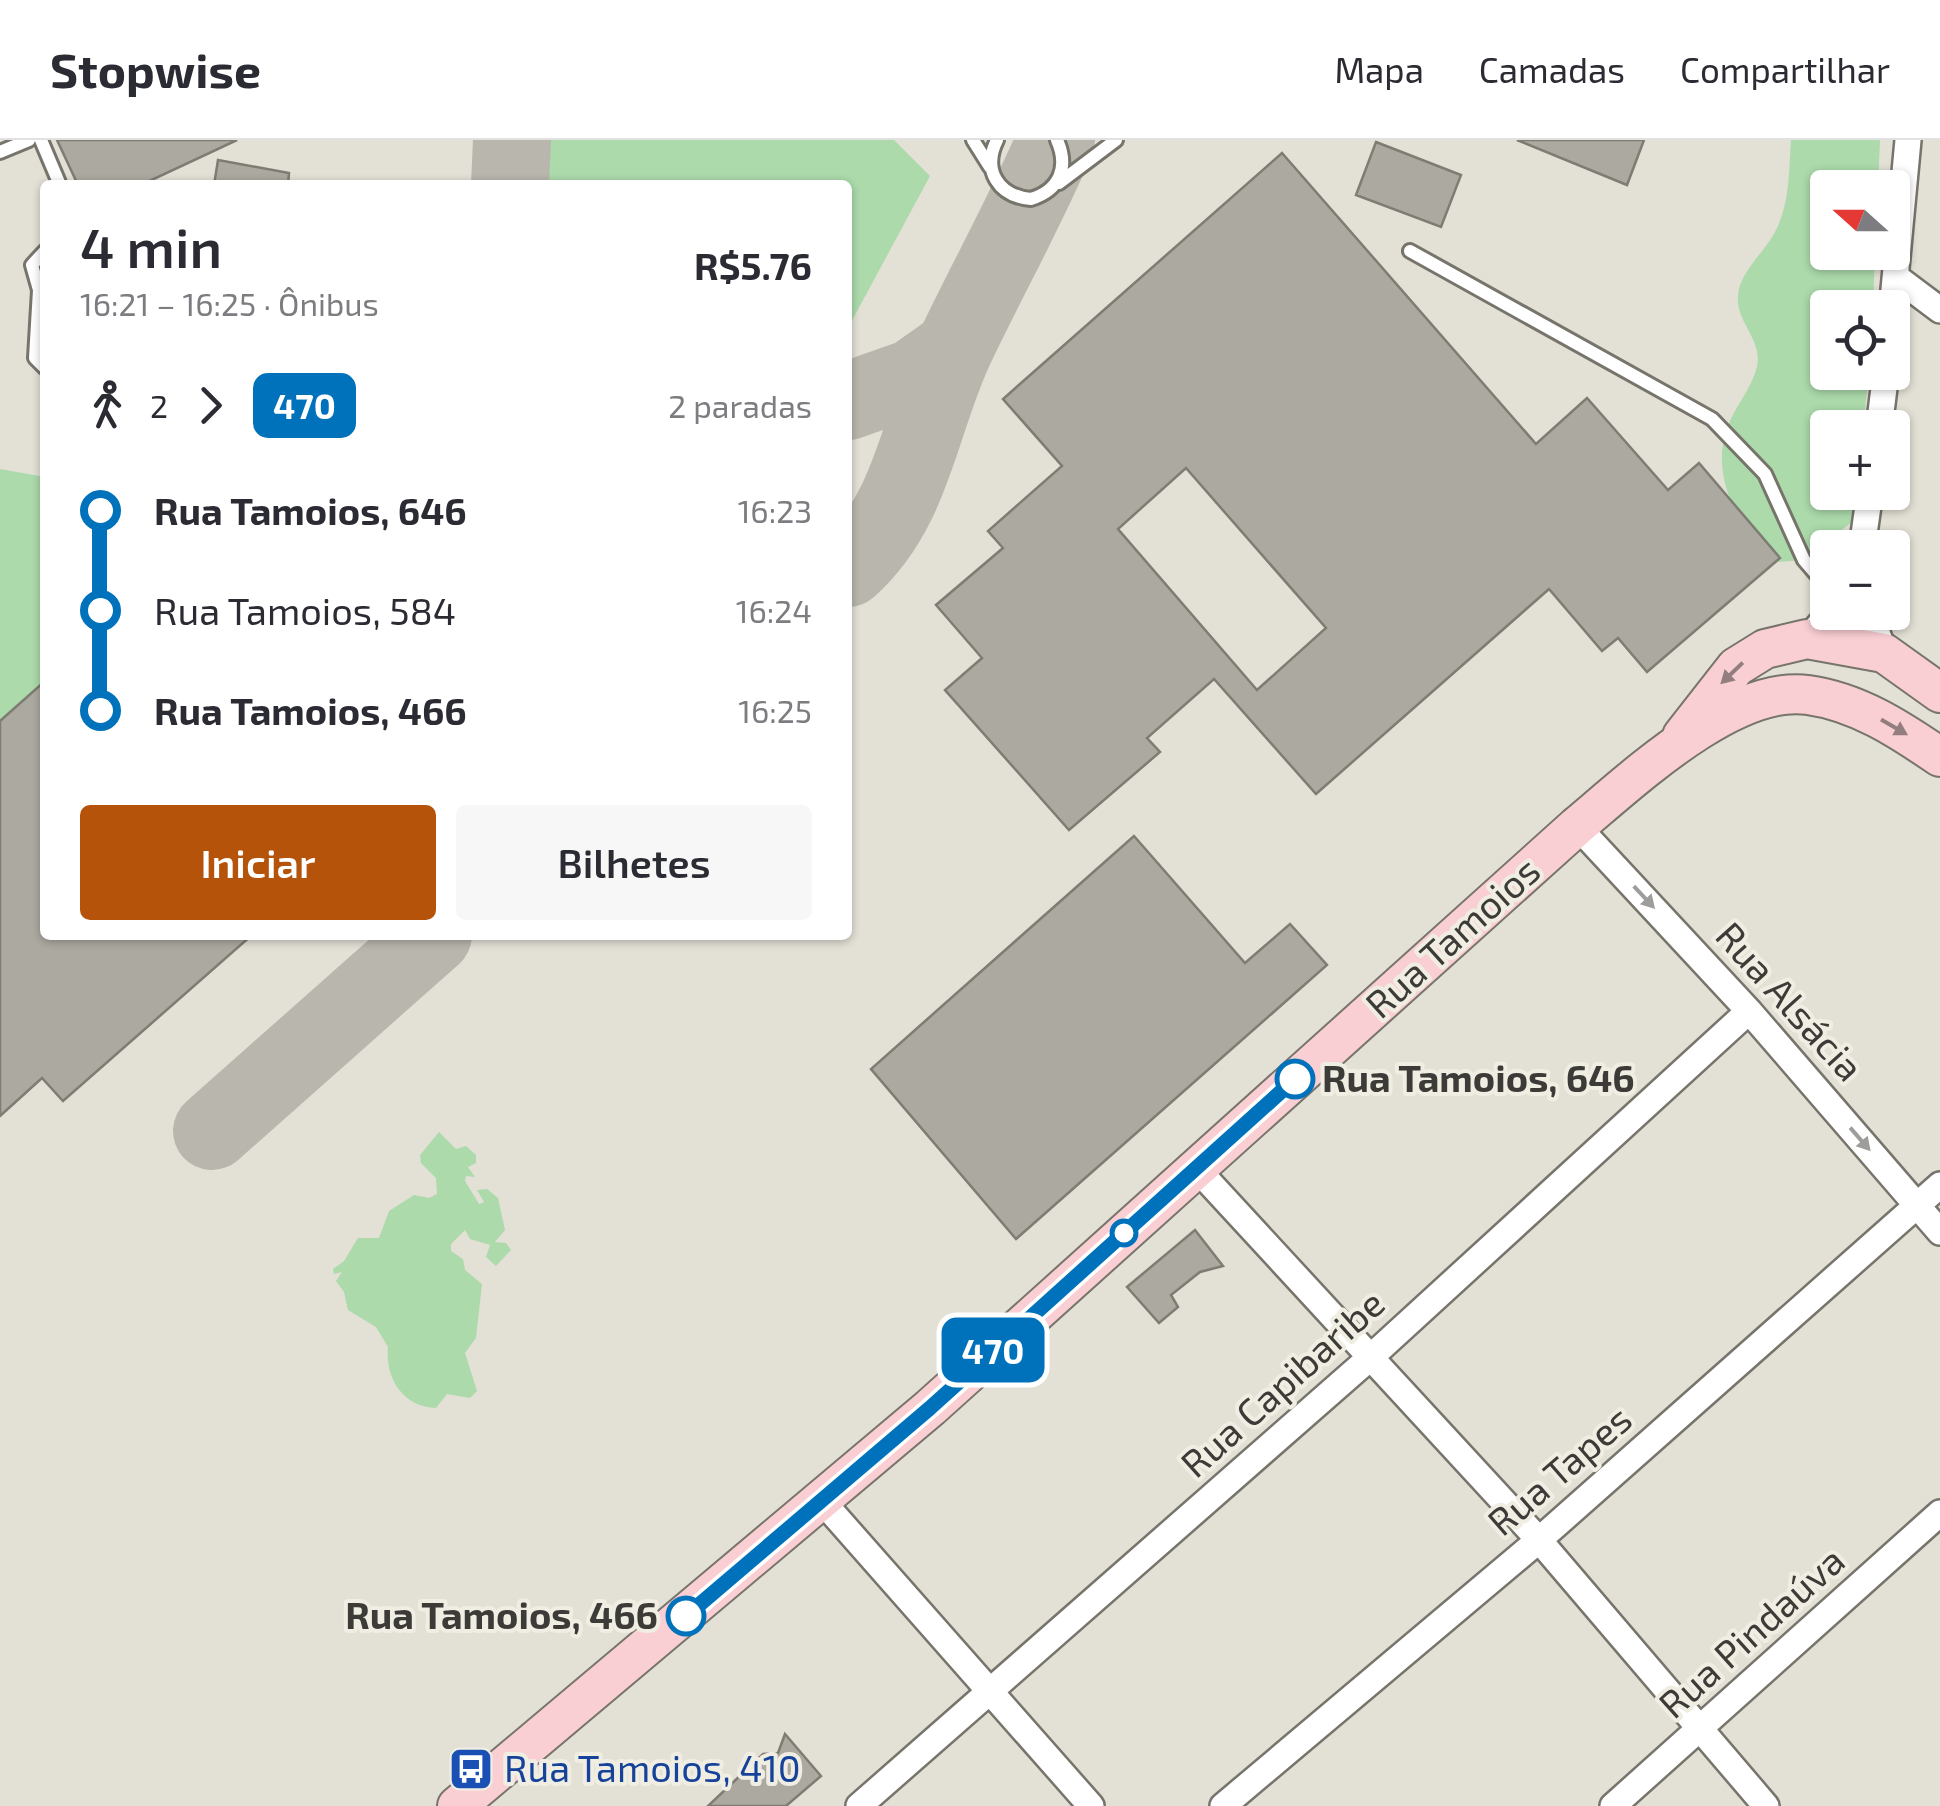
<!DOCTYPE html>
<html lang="pt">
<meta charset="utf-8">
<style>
:root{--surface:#fff;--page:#f7f7f7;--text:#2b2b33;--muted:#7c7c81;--line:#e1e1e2;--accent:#b45309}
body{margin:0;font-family:"Exo 2",sans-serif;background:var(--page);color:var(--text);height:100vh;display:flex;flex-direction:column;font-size:38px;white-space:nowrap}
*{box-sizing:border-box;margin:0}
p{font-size:32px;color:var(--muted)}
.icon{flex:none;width:55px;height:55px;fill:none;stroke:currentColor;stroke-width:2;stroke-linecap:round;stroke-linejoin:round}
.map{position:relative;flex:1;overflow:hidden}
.panel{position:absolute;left:40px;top:40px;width:812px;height:760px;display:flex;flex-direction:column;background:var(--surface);border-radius:10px;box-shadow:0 2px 8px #0004}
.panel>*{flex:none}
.badge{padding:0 20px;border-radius:15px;font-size:35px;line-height:65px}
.needle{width:65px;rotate:291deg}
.controls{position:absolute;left:1810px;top:30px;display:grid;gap:20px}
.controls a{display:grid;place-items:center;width:100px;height:100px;border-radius:10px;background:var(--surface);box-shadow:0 2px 8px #0004;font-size:50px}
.map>.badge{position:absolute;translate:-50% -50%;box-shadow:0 0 0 5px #fff}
.legs{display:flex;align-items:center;gap:15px;height:110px;padding:0 40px;font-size:32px}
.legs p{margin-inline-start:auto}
.summary{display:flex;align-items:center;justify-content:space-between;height:170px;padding:0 40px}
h1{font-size:55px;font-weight:600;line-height:75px}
.primary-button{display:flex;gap:20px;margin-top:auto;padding:20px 40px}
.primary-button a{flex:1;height:115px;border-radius:10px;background:var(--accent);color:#fff;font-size:40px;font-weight:600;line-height:115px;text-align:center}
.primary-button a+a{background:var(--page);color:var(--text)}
ul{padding:0 40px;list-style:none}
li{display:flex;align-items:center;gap:35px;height:100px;font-size:38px}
li i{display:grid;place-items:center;width:15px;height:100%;margin:0 12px;background:currentColor}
li i::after{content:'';width:25px;height:25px;margin:-12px;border:8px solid;border-radius:50%;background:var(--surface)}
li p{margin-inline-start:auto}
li:first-child i{background:linear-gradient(#0000 50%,currentColor 0)}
li:last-child i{background:linear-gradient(currentColor 50%,#0000 0)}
header{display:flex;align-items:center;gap:60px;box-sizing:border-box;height:140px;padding:0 50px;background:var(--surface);border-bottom:2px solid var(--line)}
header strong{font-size:48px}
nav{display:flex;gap:55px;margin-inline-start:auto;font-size:35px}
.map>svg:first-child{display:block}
.green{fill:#acdaab}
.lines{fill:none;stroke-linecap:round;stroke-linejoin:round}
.taxiway{stroke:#b8b6ad;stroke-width:78}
.building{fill:#aca9a0;stroke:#7e7c73;stroke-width:2.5;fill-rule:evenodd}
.service-casing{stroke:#76746b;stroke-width:18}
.minor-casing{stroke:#76746b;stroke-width:30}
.secondary-casing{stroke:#76746b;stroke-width:42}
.service{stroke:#fff;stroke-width:12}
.minor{stroke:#fff;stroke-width:25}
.secondary{stroke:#facfd4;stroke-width:38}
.oneway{fill:#927e7e}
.oneway2{fill:#9e9d9b}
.line-1-casing{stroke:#fff;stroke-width:22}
.line-1{stroke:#0072bc;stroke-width:15}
.stop-1-dot{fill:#fff;stroke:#0072bc;stroke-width:5}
.labels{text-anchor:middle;stroke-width:8;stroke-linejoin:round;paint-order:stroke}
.street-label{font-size:38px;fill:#3c3b37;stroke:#f0ede3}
.stop-label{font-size:38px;font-weight:bold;fill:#3c3b37;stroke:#f0ede3;text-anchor:start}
.transit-label{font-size:38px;fill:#164399;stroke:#f0ede3;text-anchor:start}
</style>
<header>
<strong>Stopwise</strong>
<nav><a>Mapa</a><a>Camadas</a><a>Compartilhar</a></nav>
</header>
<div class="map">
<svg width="1940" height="1666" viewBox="0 0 1940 1666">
<rect width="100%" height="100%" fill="#e3e0d6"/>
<path class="green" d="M545,0h349l36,36 -82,152v-143h-305z
M1791,0h89l-2,47 -50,1v64l47,1 -2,54 -45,1v64l41,1 -6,54 -35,1v64l28,1 -3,28 -49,39 -25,2c-38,-28 -70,-84 -52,-133 7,-22 24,-39 30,-62 6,-28 -22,-45 -19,-72 2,-24 28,-44 38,-65 14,-27 13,-61 15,-90z
M0,329l45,8v204l-45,40z
M439,992l17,17 10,-3 10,9v8l-8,4 7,10 -9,-1 -1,5 14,23 5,-2 -7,-12 10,-1 11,9 7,32 -10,12 11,1 5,7 -15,16 -10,-9 4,-12 -20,-6 -5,-9 -14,14v7l12,8 2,11 17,14 -6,54 -11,15 12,38 -7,7 -23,-4 -11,14c-33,-1 -51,-29 -48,-61l-12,-20 -28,-17 -4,-18 -8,-11 6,-9 -8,2 -1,-5 11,-8 14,-23h21l10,-27 25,-16 15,3 8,-4 -1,-16 -15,-15 -1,-8z"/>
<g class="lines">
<path class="taxiway" d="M510,45l2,-45
M848,261l65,-23 41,-29
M848,428c66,-59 71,-146 108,-223 33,-69 70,-135 100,-205
M212,991l221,-196"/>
</g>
<path class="building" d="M57,0h180l-96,45h-63z
M1517,0h127l-17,45z
M1376,2l85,33 -20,52 -85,-32z
M1282,13l254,291 51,-46 81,92 31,-27 81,95 -133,114 -29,-34 -16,13 -53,-62 -233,205 -102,-115 -67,59 13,14 -91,78 -124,-140 37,-32 -46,-53 67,-57 -15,-17 74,-65 -59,-67zM1186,328l140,160 -69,62 -139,-161z
M218,20l71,13 -1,12h-74z
M45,541v254h207l-189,166 -21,-23 -42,38v-395z
M1134,696l111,127 45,-39 37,41 -311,274 -145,-170z
M1195,1090l28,36 -23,6 -29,23 7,12 -19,16 -32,-36z
M785,1594l36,42 -35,30h-78l55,-52 15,-1z"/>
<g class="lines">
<defs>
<path id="service" d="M41,0l19,45
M973,0l17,27
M997,0c-15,30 1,56 34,59 29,-9 38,-32 26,-59
M0,12l29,-12
M1059,43l57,-43
M45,111l-13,14 7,25 -4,68 10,10
M1410,111l302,168 53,55 39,86 24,28"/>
<path id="minor" d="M1896,137l44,33
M1892,171l16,-171
M1879,288l7,-56
M1862,408l8,-56
M1870,472l14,41
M1807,499l24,-27
M1577,686l172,185 191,221
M1196,1028l343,372 227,266
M822,1361l269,305
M859,1666l513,-450 377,-345
M1223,1666l316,-266 401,-355
M1613,1666l327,-293"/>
<path id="secondary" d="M1682,596l54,-69 29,-18 42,-10 77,14 56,40
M457,1666l473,-398 647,-582c54,-45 156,-142 231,-131 50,7 91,34 132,62"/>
</defs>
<use href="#service" class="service-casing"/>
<use href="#minor" class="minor-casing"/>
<use href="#secondary" class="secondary-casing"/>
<use href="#service" class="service"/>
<use href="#minor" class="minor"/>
<use href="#secondary" class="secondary"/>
</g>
<defs><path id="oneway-solid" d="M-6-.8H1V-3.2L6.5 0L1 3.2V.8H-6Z" transform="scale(2.5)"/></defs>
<g class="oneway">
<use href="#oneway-solid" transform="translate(1732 533) rotate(136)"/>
<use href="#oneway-solid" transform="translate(1894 587) rotate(30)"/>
</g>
<g class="oneway2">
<use href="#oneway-solid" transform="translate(1644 757) rotate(47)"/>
<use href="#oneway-solid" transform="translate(1860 999) rotate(49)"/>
</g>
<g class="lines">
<defs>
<path id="line-1" d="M686,1476l244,-208 365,-329"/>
</defs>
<use href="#line-1" class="line-1-casing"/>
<use href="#line-1" class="line-1"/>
</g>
<defs>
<symbol id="bus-square" viewBox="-11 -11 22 22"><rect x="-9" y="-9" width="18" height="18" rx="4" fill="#1a4fb4" stroke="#f0ede3"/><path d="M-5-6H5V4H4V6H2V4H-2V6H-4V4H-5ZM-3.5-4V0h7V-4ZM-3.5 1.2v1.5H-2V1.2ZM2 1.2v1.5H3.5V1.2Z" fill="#fff"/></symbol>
</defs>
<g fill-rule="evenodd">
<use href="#bus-square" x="446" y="1604" width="50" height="50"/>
</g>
<g class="stop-1-dot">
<circle cx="1295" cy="939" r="18"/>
<circle cx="1124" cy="1093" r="12"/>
<circle cx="686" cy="1476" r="18"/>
</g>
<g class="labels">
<g class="street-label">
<text transform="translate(1453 798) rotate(-42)" y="13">Rua Tamoios</text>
<text transform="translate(1789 862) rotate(48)" y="13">Rua Alsácia</text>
<text transform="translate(1283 1244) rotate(-42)" y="13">Rua Capibaribe</text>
<text transform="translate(1560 1331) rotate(-41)" y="13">Rua Tapes</text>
<text transform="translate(1752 1493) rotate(-42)" y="13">Rua Pindaúva</text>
</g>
<g class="stop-label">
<text x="1322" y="952">Rua Tamoios, 646</text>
<text x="658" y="1489" text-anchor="end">Rua Tamoios, 466</text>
</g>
<g class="transit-label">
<text x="504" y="1642">Rua Tamoios, 410</text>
</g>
</g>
</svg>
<div class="controls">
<a><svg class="needle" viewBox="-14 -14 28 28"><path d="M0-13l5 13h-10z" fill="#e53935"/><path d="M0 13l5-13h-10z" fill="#7c7c81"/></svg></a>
<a><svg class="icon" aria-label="locate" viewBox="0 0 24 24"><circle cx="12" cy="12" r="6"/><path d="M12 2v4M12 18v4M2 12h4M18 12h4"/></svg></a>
<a>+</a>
<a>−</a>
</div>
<b class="badge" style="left:993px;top:1210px;background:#0072bc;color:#fff">470</b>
<section class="panel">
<div class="summary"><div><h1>4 min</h1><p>16:21 – 16:25 · Ônibus</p></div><b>R$5.76</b></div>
<div class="legs"><svg class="icon" aria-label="walk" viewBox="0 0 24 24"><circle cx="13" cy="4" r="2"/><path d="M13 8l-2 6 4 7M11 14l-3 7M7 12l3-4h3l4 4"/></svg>2<svg class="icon" aria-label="forward" viewBox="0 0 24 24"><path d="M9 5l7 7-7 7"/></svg><b class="badge" style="background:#0072bc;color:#fff">470</b><p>2 paradas</p></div>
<ul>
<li><i style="color:#0072bc"></i><b>Rua Tamoios, 646</b><p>16:23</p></li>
<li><i style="color:#0072bc"></i><span>Rua Tamoios, 584</span><p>16:24</p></li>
<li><i style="color:#0072bc"></i><b>Rua Tamoios, 466</b><p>16:25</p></li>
</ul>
<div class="primary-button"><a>Iniciar</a><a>Bilhetes</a></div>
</section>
</div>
